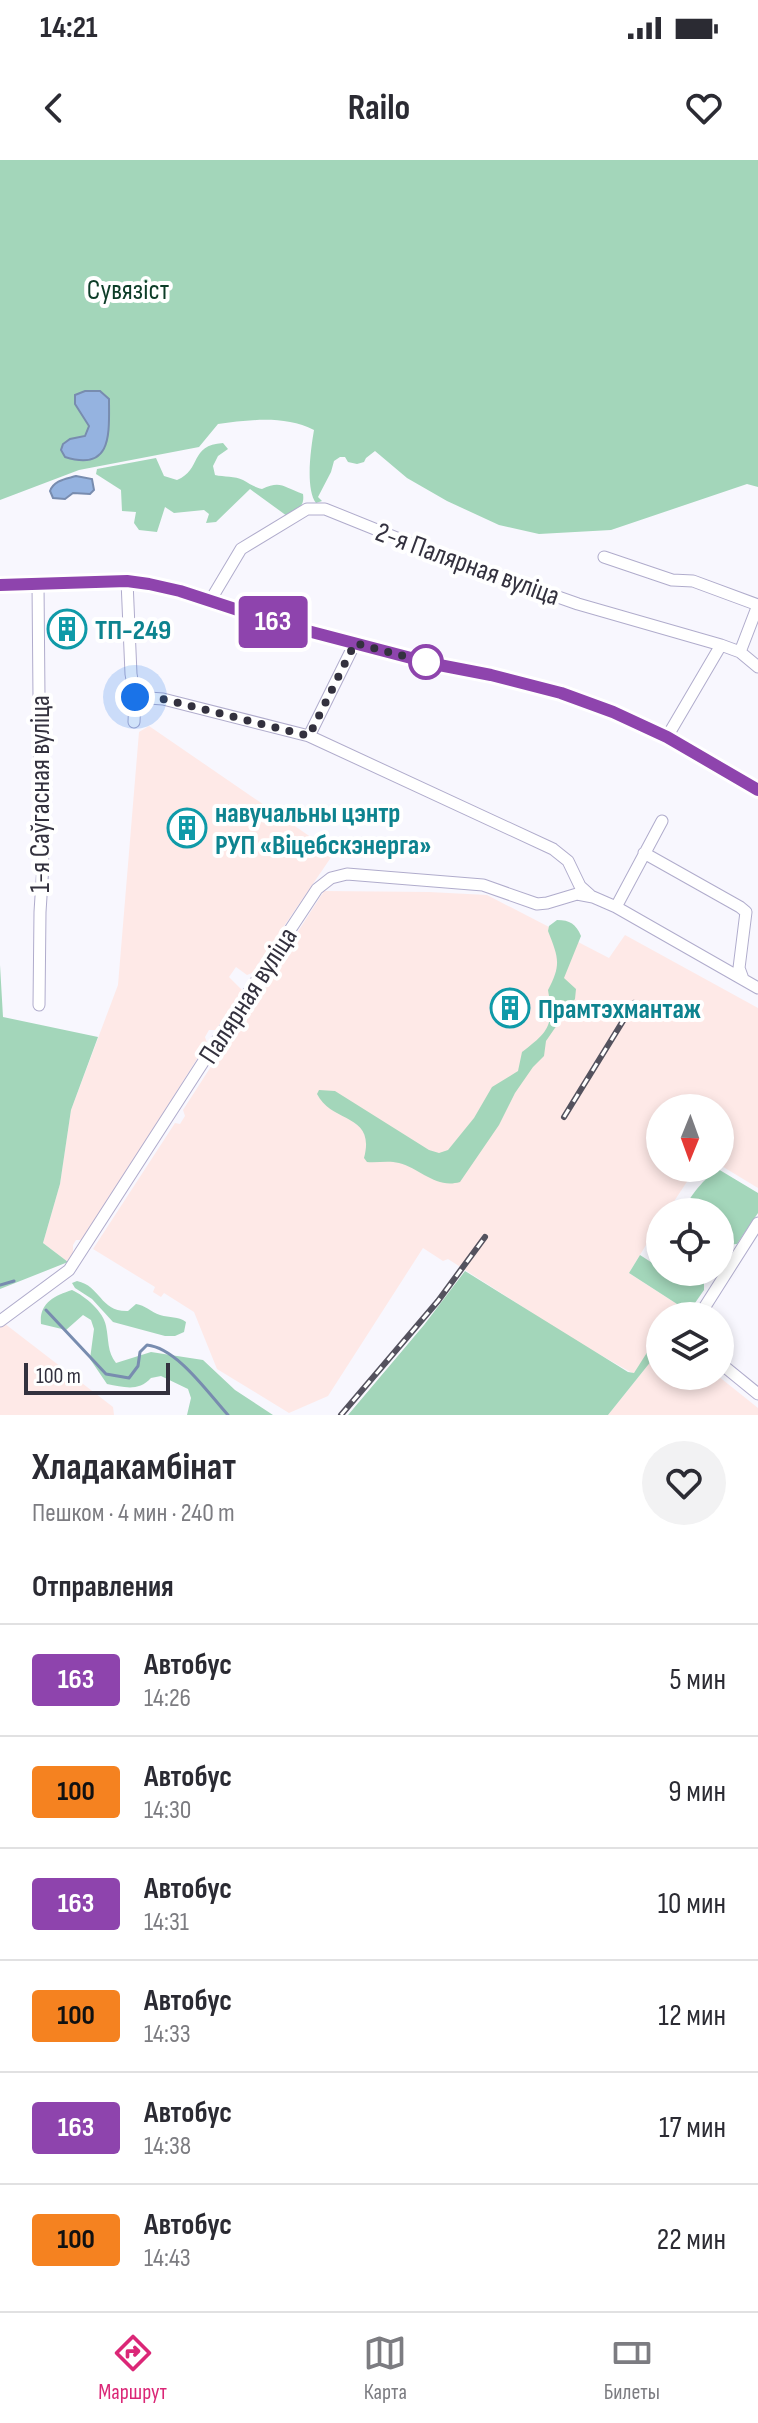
<!DOCTYPE html>
<html lang="ru">
<meta charset="utf-8">
<style>
:root{--surface:#fff;--page:#f2f2f3;--text:#2b2b33;--muted:#7c7c81;--line:#e1e1e2;--accent:#db2777}
body{margin:0;font-family:"Sofia Sans Condensed",sans-serif;background:var(--page);color:var(--text);height:100vh;display:flex;flex-direction:column;font-size:30px;white-space:nowrap}
*{box-sizing:border-box;margin:0}
p{font-size:26px;color:var(--muted)}
.icon{flex:none;width:44px;height:44px;fill:none;stroke:currentColor;stroke-width:2;stroke-linecap:round;stroke-linejoin:round}
.map{position:relative;height:1255px;overflow:hidden}
.sheet{display:flex;flex-direction:column;background:var(--surface);flex:1}
.sheet>*{flex:none}
.badge{padding:0 16px;border-radius:6px;font-size:28px;line-height:52px}
.needle{width:52px;rotate:181deg}
.tools{position:absolute;left:646px;top:934px;display:grid;gap:16px}
.tools a{display:grid;place-items:center;width:88px;height:88px;border-radius:50%;background:var(--surface);box-shadow:0 4px 12px #0003;font-size:40px}
.scale{position:absolute;left:24px;bottom:20px;width:146px;box-sizing:border-box;padding-left:8px;border:4px solid #33313e;border-top:0;font-size:22px;line-height:28px;white-space:nowrap;color:#33313e;-webkit-text-stroke:6px #fff;paint-order:stroke}
.you{position:absolute;width:40px;height:40px;margin:-20px;border:6px solid #fff;border-radius:50%;background:#1a73e8;box-shadow:0 0 0 12px #1a73e833}
.map>.badge{position:absolute;translate:-50% -50%;box-shadow:0 0 0 4px #fff}
h2{padding:0 32px;font-size:30px;line-height:72px}
.round{display:grid;place-items:center;flex:none;width:84px;height:84px;border-radius:42px;background:var(--page)}
.head{display:flex;align-items:center;justify-content:space-between;height:136px;padding:0 32px}
h1{font-size:38px;font-weight:700;line-height:60px}
ul{padding:0;list-style:none}
li{display:flex;align-items:center;gap:24px;height:112px;padding:0 32px;border-top:2px solid var(--line)}
li div{flex:1}
li b{display:block;font-size:30px}
li em{font-style:normal}
li .badge{min-width:88px;font-weight:700;text-align:center}
.status{display:flex;justify-content:space-between;align-items:center;height:56px;padding:0 40px;background:var(--surface);direction:ltr}
.status svg{height:22px;fill:currentColor}
header{display:flex;justify-content:space-between;align-items:center;height:104px;padding:0 32px;background:var(--surface);font-size:36px;font-weight:700}
.menu{display:flex;justify-content:space-around;align-items:center;height:112px;border-top:2px solid var(--line);background:var(--surface);font-size:22px;color:var(--muted)}
.menu a{display:grid;justify-items:center;gap:4px}
.menu .on{color:var(--accent)}
.map>svg:first-child{display:block}
.industrial{fill:#fee9e7}
.green{fill:#a3d6ba}
.water{fill:#95b3e0;stroke:#788caf;stroke-width:2}
.lines{fill:none;stroke-linecap:round;stroke-linejoin:round}
.stream{stroke:#788caf;stroke-width:3}
.minor-casing{stroke:#b0accc;stroke-width:13}
.minor{stroke:#fff;stroke-width:11}
.rail-casing{stroke:#54525e;stroke-width:6}
.rail{stroke:#fff;stroke-width:3;stroke-dasharray:9;stroke-linecap:butt}
.line-casing{stroke:#fff;stroke-width:18}
.line{stroke:#8e44ad;stroke-width:12}
.walk{stroke:#33313e;stroke-width:8;stroke-dasharray:0 14.4}
.stop-dot{fill:#fff;stroke:#8e44ad;stroke-width:4}
.labels{text-anchor:middle;stroke-width:8;stroke-linejoin:round;paint-order:stroke}
.park-label{font-size:28px;fill:#0d3d28;stroke:#fff}
.street-label{font-size:28px;fill:#33313e;stroke:#fff}
.culture-label{font-size:28px;font-weight:bold;fill:#0d838f;stroke:#fff;text-anchor:start}
</style>
<div class="status"><b>14:21</b><svg viewBox="0 0 49 12"><path d="M0 12V9h3v3zM5 12V6h3v6zM10 12V3h3v9zM15 12V0h3v12zM26 1h20v11H26zM47 4h2v5h-2z"/></svg></div>
<header><svg class="icon" aria-label="back" viewBox="0 0 24 24"><path d="M15 5l-7 7 7 7"/></svg>Railo<svg class="icon" aria-label="heart" viewBox="0 0 24 24"><path d="M12 20l-8-8c-3-5 5-10 8-4 3-6 11-1 8 4z"/></svg></header>
<div class="map">
<svg width="758" height="1255" viewBox="0 0 758 1255">
<rect width="100%" height="100%" fill="#f8f7fe"/>
<path class="industrial" d="M149,566l185,127 -82,120 -5,2 -11,-8 -7,10 13,13 -26,40h-7l-4,7 2,6 -124,197h-7l-3,5v7l-5,10 -25,-19 17,-59 11,-74 47,-125 21,-253z
M324,731l105,1 58,3 122,63 16,-23 133,73v180l-38,-23v-57h-60v60h36l-29,44h-7v10l-31,51 48,31 -7,12h-10v16l-26,42 -60,-34 -126,-81 -5,2 -20,-13 -95,148 -39,17 -72,-44 -23,-57 -30,-19 -3,4 -8,-5 2,-5 -62,-38 82,-126 5,1 5,-8 -2,-6z
M0,1160l113,87 1,8h-114z
M660,1190v26h58l40,32v7h-150z"/>
<path class="green" d="M0,0h758v327l-11,-3 -136,46 -72,4 -40,-9 -52,-24 -40,-23 -32,-27 -9,7 -2,4 -7,2 -9,-2 -3,-5h-5l-6,4 -3,11 -13,25 4,4 -6,2c-11,-15 -5,-55 -2,-73 -30,-15 -65,-10 -96,-6l-19,23 -120,23 -79,30z
M223,283l5,6 -10,7 -5,10 2,9c9,2 20,1 28,5 7,4 11,7 19,9 19,-9 21,-2 41,5 2,13 -6,16 -16,22l-37,-27 -34,33 -10,1 3,-9 -5,-4 -30,3 -9,-6 -8,25 -18,-2 -5,-7 2,-11 -14,-1 -1,-21 -25,-16 1,-5 59,-11 8,18 13,4c25,-10 12,-35 46,-37z
M557,760c13,0 19,4 24,16l-17,42 12,11 -1,10 -29,42 -2,15 -11,11 -18,26 -16,32 -39,57c-24,7 -39,-13 -61,-19 -11,-3 -21,0 -32,-1l-3,-4c12,-45 -32,-34 -47,-64l2,-4 16,1 94,59 10,3 9,-3 26,-32 18,-31 26,-16 4,-19c28,-21 32,-28 26,-62 14,-26 10,-33 0,-59l1,-5z
M0,805l3,52 95,20 -27,73 -11,74 -17,59 25,19 -68,27z
M718,1009l40,24v20l-21,31 -13,1 -4,-3v-30l-36,-1c4,-14 22,-34 34,-42z
M640,1095l20,13v4h7l21,13 8,-9 8,5v9l-18,26h-16l7,-12 -48,-31z
M465,1111l163,101 6,1 26,-41v18l-52,65h-260l76,-90z
M77,1121c24,5 23,31 51,30l8,-7c9,1 15,8 24,11 10,3 18,1 26,7l-2,10 -9,4h-10l-52,-14 -21,-23 -17,-11 -3,-5z
M72,1130c13,6 32,22 34,36 3,14 1,26 10,37l35,-11 52,8 32,30 38,25h-86l4,-17 -3,-9 -27,-13 -10,2c-13,14 -27,9 -44,6l-17,-25 4,-30 -3,-9 -8,-5 -17,15 -25,-6c-2,-21 13,-28 31,-34z"/>
<path class="water" d="M85,231h15l9,8c0,34 4,73 -44,58l-4,-7 2,-6 7,-5 15,-3 4,-10 -14,-22v-9z
M76,316l16,3 2,11 -4,4 -17,-1 -8,6 -12,-1 -3,-7c4,-11 16,-12 26,-15z"/>
<g class="lines">
<path class="stream" d="M0,1125l14,-4
M46,1150l60,64 23,4 9,-12 2,-14 7,-7c30,3 61,48 81,70"/>
<defs>
<path id="minor" d="M604,397l68,23 21,1 65,24
M127,421l4,93 4,23 -1,25
M38,424l2,226 3,55 -3,47 -1,93
M0,425l127,-4 22,3 31,7 101,33 153,40 57,11 70,18 52,19 54,25 91,53
M210,441l31,-52 66,-40h18l119,48 134,47 143,41 19,7 18,15
M740,492l18,-47
M135,537l28,2 146,37 244,113 15,12 12,25 10,9
M309,576l46,-93
M667,577l54,-92
M644,693l96,54 6,5 -7,56 4,11
M616,747l46,-86
M699,1156l59,-93
M0,1161l69,-51 149,-231 99,-150 14,-11 16,-4 136,11 54,19 10,-1 30,-9 16,3 23,10 142,81
M720,1203l38,31"/>
</defs>
<use href="#minor" class="minor-casing"/>
<use href="#minor" class="minor"/>
<defs>
<path id="rail" d="M564,957l70,-114
M341,1255l97,-114 47,-64"/>
</defs>
<use href="#rail" class="rail-casing"/>
<use href="#rail" class="rail"/>
</g>
<g class="lines">
<defs>
<path id="line" d="M0,425l127,-4 22,3 31,7 101,33 153,40 57,11 70,18 52,19 54,25 91,53"/>
</defs>
<use href="#line" class="line-casing"/>
<use href="#line" class="line"/>
<path class="walk" d="M135,537l28,2 146,37 46,-93 71,19"/>
</g>
<defs>
<symbol id="building-ring" viewBox="-11 -11 22 22"><circle r="9.5" fill="#fff" stroke="#0f9aa8" stroke-width="1.5"/><path d="M-4-6H4V6H1V3H-1V6H-4ZM-2.5-4.3h1.7v1.8h-1.7ZM.8-4.3h1.7v1.8H.8ZM-2.5-1h1.7V.8h-1.7ZM.8-1h1.7V.8H.8Z" fill="#0f9aa8"/></symbol>
</defs>
<g fill-rule="evenodd">
<use href="#building-ring" x="45" y="447" width="44" height="44"/>
<use href="#building-ring" x="165" y="646" width="44" height="44"/>
<use href="#building-ring" x="488" y="826" width="44" height="44"/>
</g>
<circle class="stop-dot" cx="426" cy="502" r="16"/>
<g class="labels">
<g class="park-label">
<text x="128" y="139">Сувязіст</text>
</g>
<g class="street-label">
<text transform="translate(468 403) rotate(20)" y="10">2-я Палярная вуліца</text>
<text transform="translate(39 634) rotate(-90)" y="10">1-я Саўгасная вуліца</text>
<text transform="translate(247 835) rotate(-57)" y="10">Палярная вуліца</text>
</g>
<g class="culture-label">
<text x="95" y="479">ТП-249</text>
<text x="215" y="662">навучальны цэнтр<tspan x="215" dy="32">РУП «Віцебскэнерга»</tspan></text>
<text x="538" y="858">Прамтэхмантаж</text>
</g>
</g>
</svg>
<div class="tools">
<a><svg class="needle" viewBox="-14 -14 28 28"><path d="M0-13l5 13h-10z" fill="#e53935"/><path d="M0 13l5-13h-10z" fill="#7c7c81"/></svg></a>
<a><svg class="icon" aria-label="locate" viewBox="0 0 24 24"><circle cx="12" cy="12" r="6"/><path d="M12 2v4M12 18v4M2 12h4M18 12h4"/></svg></a>
<a><svg class="icon" aria-label="layers" viewBox="0 0 24 24"><path d="M12 4l9 5-9 5-9-5zM3 14l9 5 9-5"/></svg></a>
</div>
<div class="scale">100 m</div>
<div class="you" style="left:135px;top:537px"></div>
<b class="badge" style="left:273px;top:462px;background:#8e44ad;color:#fff">163</b>
</div>
<section class="sheet">
<div class="head"><div><h1>Хладакамбінат</h1><p>Пешком · 4 мин · 240 m</p></div><a class="round"><svg class="icon" aria-label="heart" viewBox="0 0 24 24"><path d="M12 20l-8-8c-3-5 5-10 8-4 3-6 11-1 8 4z"/></svg></a></div>
<h2>Отправления</h2>
<ul>
<li><span class="badge" style="background:#8e44ad;color:#fff">163</span><div><b>Автобус</b><p>14:26</p></div><em>5 мин</em></li>
<li><span class="badge" style="background:#f58220;color:#111">100</span><div><b>Автобус</b><p>14:30</p></div><em>9 мин</em></li>
<li><span class="badge" style="background:#8e44ad;color:#fff">163</span><div><b>Автобус</b><p>14:31</p></div><em>10 мин</em></li>
<li><span class="badge" style="background:#f58220;color:#111">100</span><div><b>Автобус</b><p>14:33</p></div><em>12 мин</em></li>
<li><span class="badge" style="background:#8e44ad;color:#fff">163</span><div><b>Автобус</b><p>14:38</p></div><em>17 мин</em></li>
<li><span class="badge" style="background:#f58220;color:#111">100</span><div><b>Автобус</b><p>14:43</p></div><em>22 мин</em></li>
</ul>
</section>
<nav class="menu">
<a class="on"><svg class="icon" aria-label="directions" viewBox="0 0 24 24"><path d="M12 3l9 9-9 9-9-9zM9 14v-3h6M13 9l2 2-2 2"/></svg>Маршрут</a>
<a><svg class="icon" aria-label="map" viewBox="0 0 24 24"><path d="M3 6l6-2 6 2 6-2v14l-6 2-6-2-6 2zM9 4v14M15 6v14"/></svg>Карта</a>
<a><svg class="icon" aria-label="tickets" viewBox="0 0 24 24"><path d="M3 7h18v10H3zM15 7v10"/></svg>Билеты</a>
</nav>
